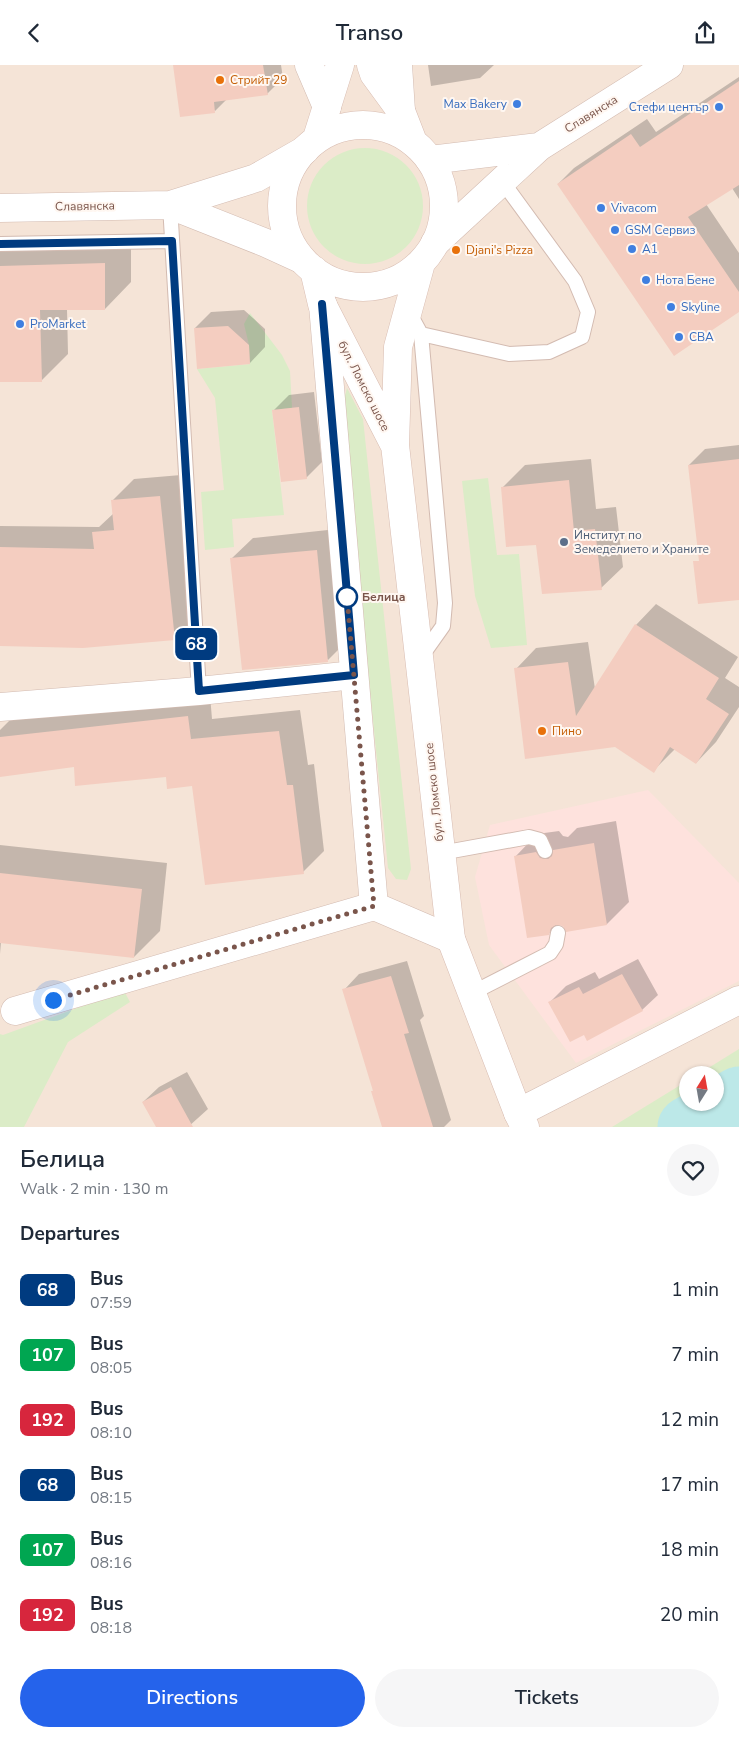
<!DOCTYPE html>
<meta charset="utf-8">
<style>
:root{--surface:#fff;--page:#f6f6f7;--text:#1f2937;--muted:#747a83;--accent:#2563eb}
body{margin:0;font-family:"Nunito Sans",sans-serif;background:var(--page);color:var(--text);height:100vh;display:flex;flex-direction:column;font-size:19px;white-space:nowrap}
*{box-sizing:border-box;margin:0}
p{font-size:16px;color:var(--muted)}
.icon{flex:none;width:28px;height:28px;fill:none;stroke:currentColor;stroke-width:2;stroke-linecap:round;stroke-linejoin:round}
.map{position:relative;height:1062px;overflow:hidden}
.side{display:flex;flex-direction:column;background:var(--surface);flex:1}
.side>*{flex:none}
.badge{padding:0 10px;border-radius:8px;font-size:18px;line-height:32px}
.needle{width:32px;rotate:11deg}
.buttons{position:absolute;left:679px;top:1001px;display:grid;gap:10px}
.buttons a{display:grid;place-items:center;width:45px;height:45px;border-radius:50%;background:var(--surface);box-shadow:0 1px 4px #0004;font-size:25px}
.you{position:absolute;width:25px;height:25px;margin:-12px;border:4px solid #fff;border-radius:50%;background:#1a73e8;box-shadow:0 0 0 8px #1a73e833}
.map>.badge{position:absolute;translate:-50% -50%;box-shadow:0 0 0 2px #fff}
h2{padding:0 20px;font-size:19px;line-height:45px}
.round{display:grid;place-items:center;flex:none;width:52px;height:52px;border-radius:26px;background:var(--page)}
.headline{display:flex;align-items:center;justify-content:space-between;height:85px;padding:0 20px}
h1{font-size:24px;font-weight:600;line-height:38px}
.action{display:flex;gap:10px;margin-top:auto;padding:10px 20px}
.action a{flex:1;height:58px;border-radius:30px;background:var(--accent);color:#fff;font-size:20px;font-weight:600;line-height:58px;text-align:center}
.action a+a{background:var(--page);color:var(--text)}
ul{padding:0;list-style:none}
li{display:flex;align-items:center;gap:15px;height:65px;padding:0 20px}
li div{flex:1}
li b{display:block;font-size:19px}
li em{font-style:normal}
li .badge{min-width:55px;font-weight:700;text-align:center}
header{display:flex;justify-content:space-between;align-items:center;height:65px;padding:0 20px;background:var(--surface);font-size:22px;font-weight:600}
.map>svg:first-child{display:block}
.residential{fill:#f5e4d7;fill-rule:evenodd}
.commercial{fill:#fee2dd}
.green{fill:#dbecc7}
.shadow{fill:#0003}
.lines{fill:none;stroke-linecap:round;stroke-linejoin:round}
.river{stroke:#bce8e8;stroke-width:61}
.building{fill:#f4cdc0}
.service-casing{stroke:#d3bbb1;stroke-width:16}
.minor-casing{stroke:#d3bbb1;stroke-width:29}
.tertiary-casing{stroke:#d3bbb1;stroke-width:29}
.secondary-casing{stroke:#d8bcb1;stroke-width:29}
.service{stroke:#fff;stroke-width:14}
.minor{stroke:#fff;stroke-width:28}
.tertiary{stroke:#fff;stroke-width:28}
.secondary{stroke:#fff;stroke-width:28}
.line-casing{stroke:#fff;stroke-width:11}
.line{stroke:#003b80;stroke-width:8}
.walk{stroke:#7a554b;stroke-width:5;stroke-dasharray:0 9}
.food-dot{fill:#e8710a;stroke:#fff7f1;stroke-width:2}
.shop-dot{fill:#3f7fe0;stroke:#fff7f1;stroke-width:2}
.service-dot{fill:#5c6f8a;stroke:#fff7f1;stroke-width:2}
.stop-dot{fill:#fff;stroke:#003b80;stroke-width:2.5}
.labels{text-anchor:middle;stroke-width:4;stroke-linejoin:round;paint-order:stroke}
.food-label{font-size:12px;fill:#c56008;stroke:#fff7f1;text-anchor:start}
.shop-label{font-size:12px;fill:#366cbe;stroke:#fff7f1;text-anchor:start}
.street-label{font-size:12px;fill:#7a554b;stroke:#fff7f1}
.service-label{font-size:12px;fill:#4e5e75;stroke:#fff7f1;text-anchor:start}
.stop-label{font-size:12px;font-weight:bold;fill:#7a554b;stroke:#fff7f1;text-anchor:start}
</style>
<header><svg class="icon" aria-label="back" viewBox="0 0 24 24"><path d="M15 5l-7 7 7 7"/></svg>Transo<svg class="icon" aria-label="share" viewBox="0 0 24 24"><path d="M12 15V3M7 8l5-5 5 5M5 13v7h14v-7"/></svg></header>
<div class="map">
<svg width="739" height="1062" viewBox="0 0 739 1062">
<rect width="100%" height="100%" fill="#fdf3ea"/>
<path class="residential" d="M0,0h739v1062h-739zM688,1010h27v28h-27z"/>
<path class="commercial" d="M648,725l91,93v98l-163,82 -87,-118 -14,-68 15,-52z"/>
<path class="green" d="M307 141a58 58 0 1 1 116 0a58 58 0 1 1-116 0Z
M250,248l32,42 8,16 2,37 -20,2 12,105 -52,4 2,28 -29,3 -4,-58 23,-2 -9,-92 -18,-29 53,-5 -1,-19 -5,-21z
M347,323l16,31 48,450 -4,11 -11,-1 -8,-11 -45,-441 -1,-20z
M488,413l9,77 22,-1 8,91 -36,3 -16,-52 -13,-115z
M124,926l6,11 -62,40 -44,85h-24v-93l3,1z
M739,984v78h-127l75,-46 1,22h27v-28h-18z"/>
<path class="shadow" d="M174,0h107l2,13 -16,16 -40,5 -12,12z
M428,0h66l-14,13 -49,8z
M739,12v122l-7,-11 -26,16 33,49v57l-181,-126 16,-16 73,-49 9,13z
M131,172v45l-26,27h-38l1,45 -26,26 -42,1v-141z
M244,245l21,19v18l-15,16 -55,-35 16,-16z
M314,327l8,70 -16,16 -33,-67 16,-16z
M739,380v60l-50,-40 16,-16z
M591,394l5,50 20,-2 7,60 -23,22 -62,-45 -36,-56 23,-23z
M181,410l15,143 -21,21 -175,6v-119l99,1 15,-14 -2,-12 22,-22z
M337,464l12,110 -21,21 -97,-101 22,-21z
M656,539l82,53 -13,21 14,9v20l-23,35 -20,21 -21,-14 -22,22 -38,-25 -88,11 -11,-88 20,-21 52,-6 7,47 41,-64z
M210,630l2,24 88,-9 8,55 6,-1 10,87 -21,21 -110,-88 -26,-8 -92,-11 -75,11v-46l13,-13z
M616,756l13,81 -22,22h-49l-10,10 -33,-77 22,-23 22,-3 4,5 5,1 9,-9z
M0,780l167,18 -7,68 -26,26 -133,-15 -1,12z
M638,894l20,36 -16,15 -92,-8 16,-16 29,-14 4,7z
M407,896l17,55 -4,4 31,100 -7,7h-61l-11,-35 2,-3 -30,-99 15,-16z
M187,1007l21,37 -20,18 -45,-25 16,-15z"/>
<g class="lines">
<path class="river" d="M688,1062l51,-30"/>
</g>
<path class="building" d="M173,0h90l5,30 -54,7 1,11 -35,4z
M739,16v104l-51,32 51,75v20l-65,44 -117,-172 74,-50 9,13z
M105,198v47h-65l2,72h-42v-116z
M228,261l21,19 1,19 -53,5 -3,-41z
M299,342l8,72 -26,3 -9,-72z
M739,394v141l-41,4 -5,-43h6l-11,-96z
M569,415l5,51 21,-2 7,61 -60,4 -6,-49 -30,2 -5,-60z
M160,431l15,144 -92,8 -83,-2v-99l94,2 -2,-17 22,-2 -3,-30z
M317,485l11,112 -86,8 -12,-112z
M635,559l84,54 -13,21 23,15 -33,50 -26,-17 -16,26 -39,-26 -90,12 -11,-91 54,-6 8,54z
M188,651l3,23 88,-8 8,54h6l11,89 -99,11 -13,-99 -25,3 -1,-12 -91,9 -1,-19 -74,10v-40z
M594,778l13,82 -41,7 -3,-6 -7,-1 -5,3 -2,7 -22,3 -13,-82 22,-4 4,6 8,1 4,-3 1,-6z
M0,808l142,16 -8,69 -134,-15z
M622,909l21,37 -56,30 -3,-6 -14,7 -22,-40 31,-15 4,7z
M391,911l18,57 -5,1 29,93h-51l-11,-36h2l-31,-102z
M171,1022l22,40h-37l-14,-25z"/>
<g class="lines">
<defs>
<path id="service" d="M170,140l29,486
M0,179l172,-3
M409,247l12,22 24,269 -2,23 -22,31
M421,269l88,20 40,-2 33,-15 6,-25 -13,-31 -73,-100
M441,788l88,-16 11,3 5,11
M472,928l78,-40 6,-9 2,-11"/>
<path id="minor" d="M309,0l18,42
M398,0l3,46
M323,240l51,601
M0,642l199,-16 155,-16
M15,946l359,-105 77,33
M518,1048l221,-113"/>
<path id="tertiary" d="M430,95l109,-13
M170,140l96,38 35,16
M0,143l170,-3 86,-27 49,-28
M435,178l104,-96 130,-82"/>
<path id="secondary" d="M371,0l3,9 27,37 12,31
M282 141a81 81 0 1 1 162 0a81 81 0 1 1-162 0Z
M317,73l23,-73
M421,198l-23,84 -3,98 56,494 67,174 7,14
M314,205l8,34 72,140"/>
</defs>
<use href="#service" class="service-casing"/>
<use href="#minor" class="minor-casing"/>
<use href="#tertiary" class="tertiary-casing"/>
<use href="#secondary" class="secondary-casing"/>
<use href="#service" class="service"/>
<use href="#minor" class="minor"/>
<use href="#tertiary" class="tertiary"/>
<use href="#secondary" class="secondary"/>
</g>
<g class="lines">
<defs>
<path id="line" d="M0,179l172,-3 27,450 155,-16 -32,-371"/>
</defs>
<use href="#line" class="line-casing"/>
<use href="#line" class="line"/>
<path class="walk" d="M53,935l321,-94 -27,-309"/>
</g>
<g class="food-dot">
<circle cx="220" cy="15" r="5"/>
<circle cx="456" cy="185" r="5"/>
<circle cx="542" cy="666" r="5"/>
</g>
<g class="shop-dot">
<circle cx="517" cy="39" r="5"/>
<circle cx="719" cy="42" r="5"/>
<circle cx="601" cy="143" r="5"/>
<circle cx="615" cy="165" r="5"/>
<circle cx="632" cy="184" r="5"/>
<circle cx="646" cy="215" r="5"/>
<circle cx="671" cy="242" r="5"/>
<circle cx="20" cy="259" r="5"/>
<circle cx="679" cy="272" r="5"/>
</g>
<circle class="service-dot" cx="564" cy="477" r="5"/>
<circle class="stop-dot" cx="347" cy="532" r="10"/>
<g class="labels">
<g class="food-label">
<text x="230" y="19">Стрийт 29</text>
<text x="466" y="189">Djani's Pizza</text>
<text x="552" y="670">Пино</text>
</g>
<g class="shop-label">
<text x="507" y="43" text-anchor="end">Max Bakery</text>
<text x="709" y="46" text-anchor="end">Стефи център</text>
<text x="611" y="147">Vivacom</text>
<text x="625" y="169">GSM Сервиз</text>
<text x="642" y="188">A1</text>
<text x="656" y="219">Нота Бене</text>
<text x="681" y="246">Skyline</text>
<text x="30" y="263">ProMarket</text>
<text x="689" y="276">CBA</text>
</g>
<g class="street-label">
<text transform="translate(591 49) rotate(-32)" y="4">Славянска</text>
<text transform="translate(85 141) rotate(-1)" y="4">Славянска</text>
<text transform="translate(364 321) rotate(63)" y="4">бул. Ломско шосе</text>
<text transform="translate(434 727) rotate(-96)" y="4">бул. Ломско шосе</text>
</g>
<g class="service-label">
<text x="574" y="474">Институт по<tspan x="574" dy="14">Земеделието и Храните</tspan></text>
</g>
<g class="stop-label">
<text x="362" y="536">Белица</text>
</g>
</g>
</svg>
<div class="buttons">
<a><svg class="needle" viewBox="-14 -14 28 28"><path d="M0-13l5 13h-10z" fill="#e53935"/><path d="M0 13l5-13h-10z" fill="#747a83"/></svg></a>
</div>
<div class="you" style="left:53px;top:935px"></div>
<b class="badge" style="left:196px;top:579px;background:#003b80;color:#fff">68</b>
</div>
<section class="side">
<div class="headline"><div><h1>Белица</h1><p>Walk · 2 min · 130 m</p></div><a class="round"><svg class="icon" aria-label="heart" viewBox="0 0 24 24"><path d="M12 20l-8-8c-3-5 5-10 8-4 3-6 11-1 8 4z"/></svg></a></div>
<h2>Departures</h2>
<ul>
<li><span class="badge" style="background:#003b80;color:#fff">68</span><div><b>Bus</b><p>07:59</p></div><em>1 min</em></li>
<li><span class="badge" style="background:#00a651;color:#fff">107</span><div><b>Bus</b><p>08:05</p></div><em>7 min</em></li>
<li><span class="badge" style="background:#d7263d;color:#fff">192</span><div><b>Bus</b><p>08:10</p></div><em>12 min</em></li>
<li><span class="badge" style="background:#003b80;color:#fff">68</span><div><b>Bus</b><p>08:15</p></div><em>17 min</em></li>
<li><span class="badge" style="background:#00a651;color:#fff">107</span><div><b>Bus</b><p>08:16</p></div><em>18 min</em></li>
<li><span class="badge" style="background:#d7263d;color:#fff">192</span><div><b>Bus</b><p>08:18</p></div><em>20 min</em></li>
</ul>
<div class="action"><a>Directions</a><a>Tickets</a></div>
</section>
